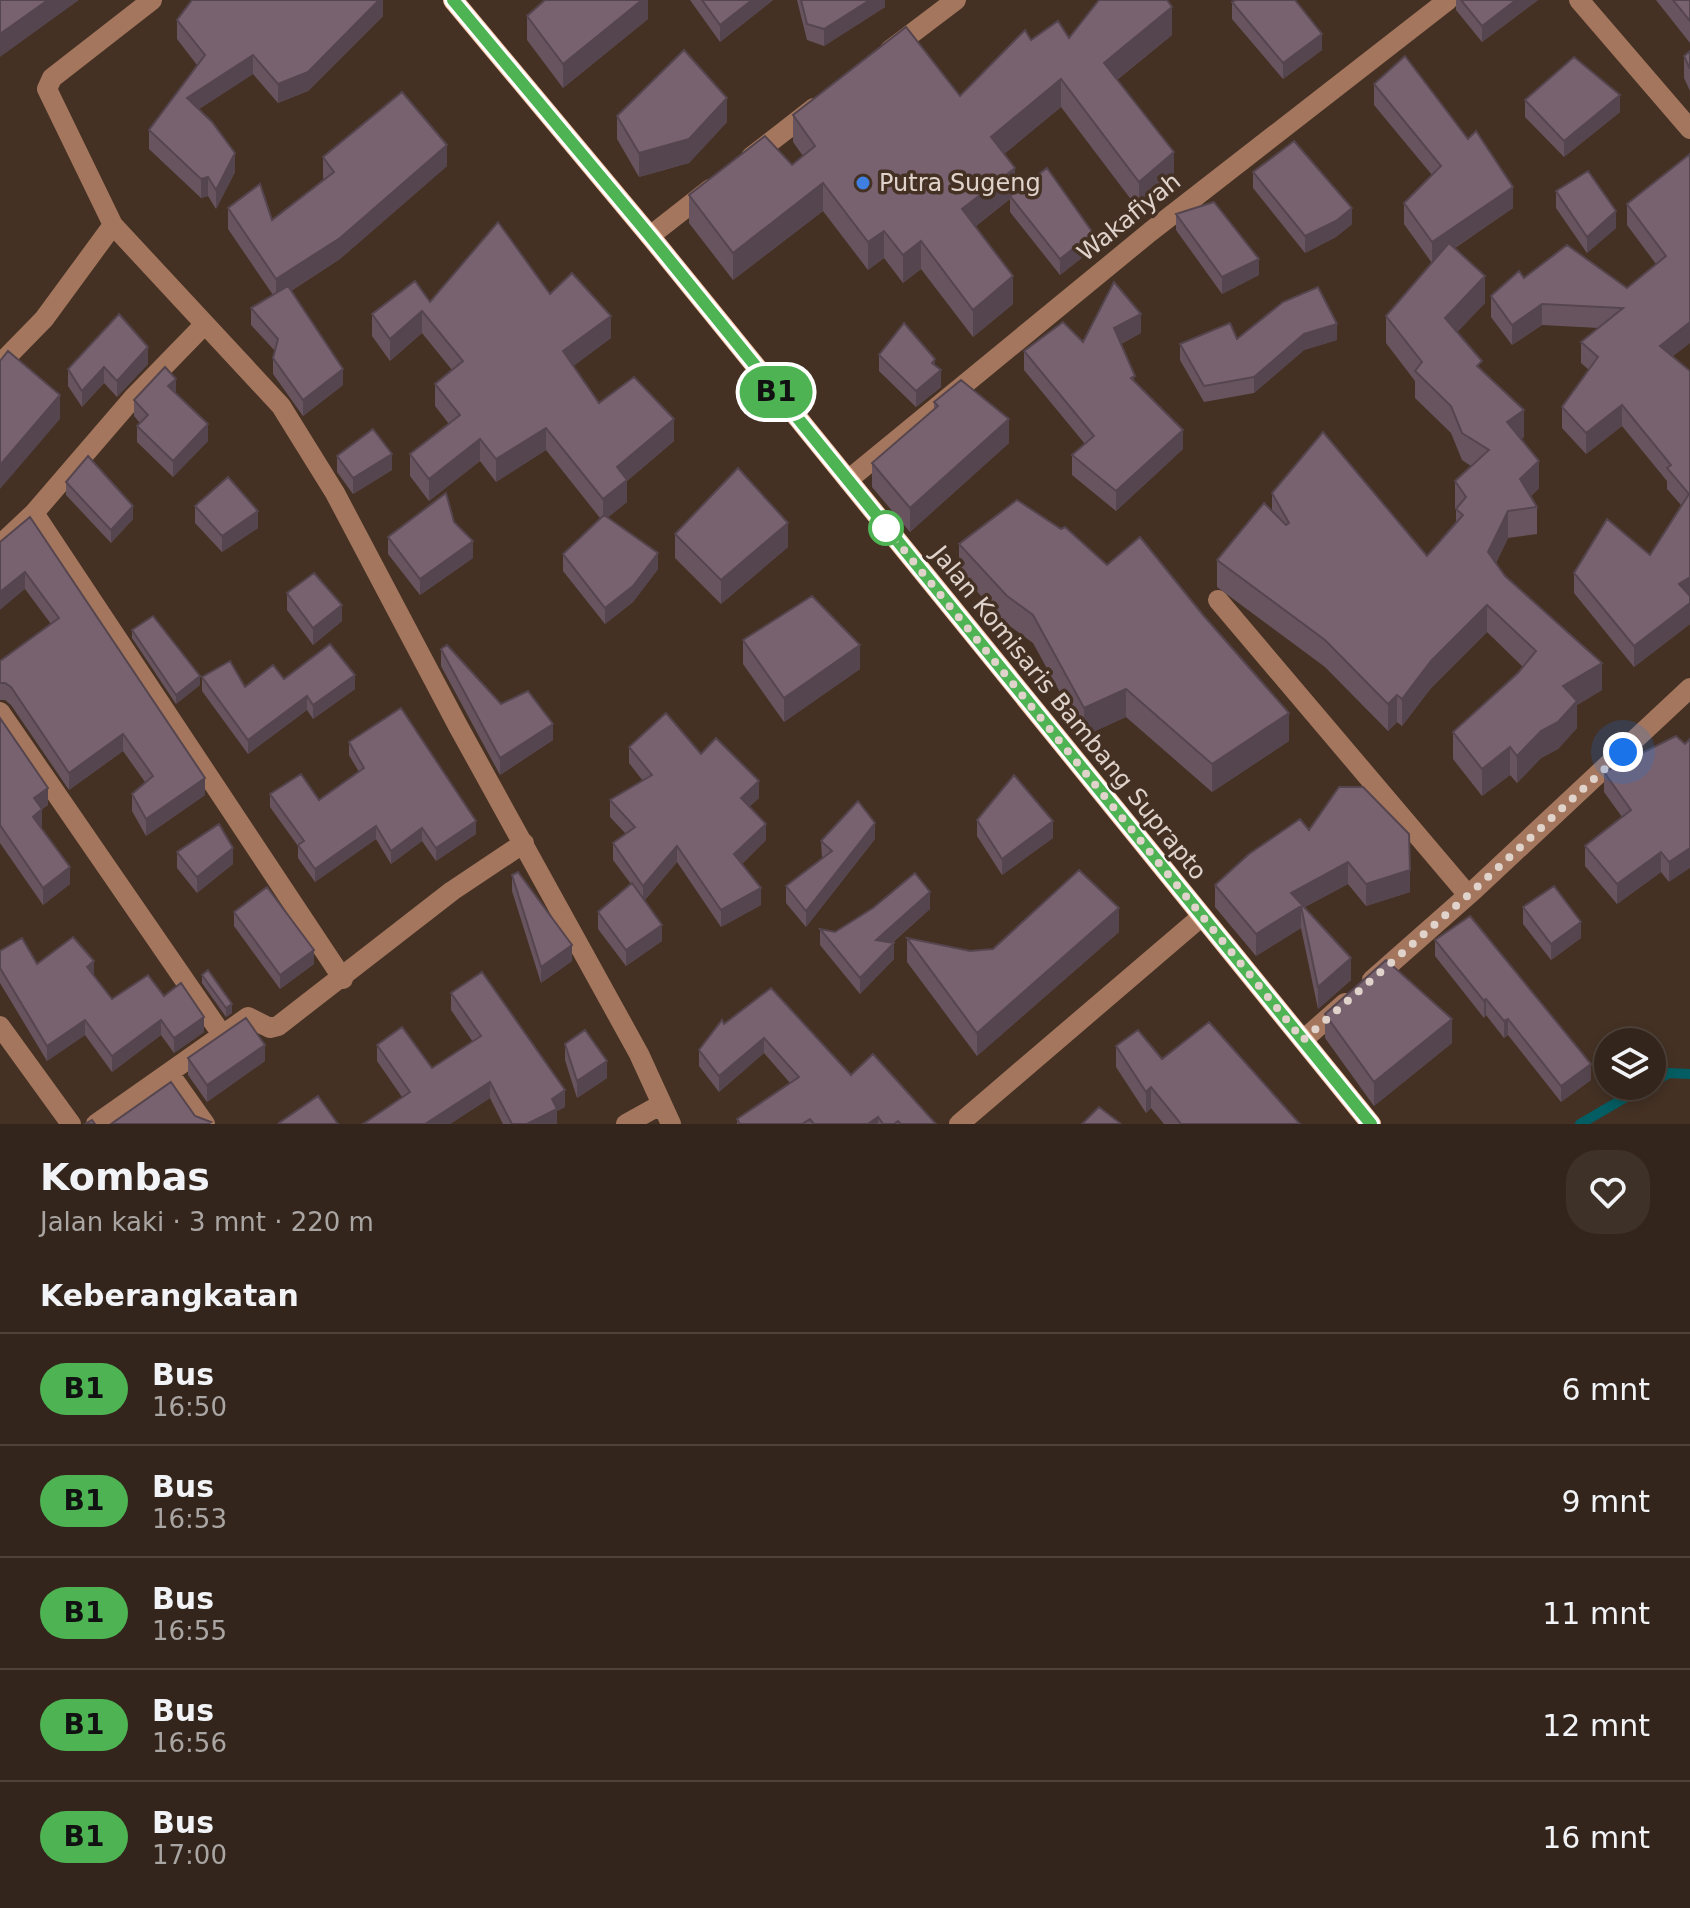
<!DOCTYPE html>
<html lang="id">
<meta charset="utf-8">
<style>
:root{--surface:#33251b;--page:#3e3128;--text:#f1f3f6;--muted:#a9a5a3;--line:#4e423a}
body{margin:0;font-family:"DejaVu Sans",sans-serif;background:var(--page);color:var(--text);height:100vh;display:flex;flex-direction:column;font-size:30px;white-space:nowrap}
*{box-sizing:border-box;margin:0}
p{font-size:26px;color:var(--muted)}
.icon{flex:none;width:44px;height:44px;fill:none;stroke:currentColor;stroke-width:2;stroke-linecap:round;stroke-linejoin:round}
.map{position:relative;height:1124px;overflow:hidden}
.drawer{display:flex;flex-direction:column;background:var(--surface);flex:1}
.drawer>*{flex:none}
.badge{padding:0 16px;border-radius:26px;font-size:28px;line-height:52px}
.tools{position:absolute;left:1594px;top:1028px;display:grid;gap:16px}
.tools a{display:grid;place-items:center;width:72px;height:72px;border-radius:50%;background:var(--surface);box-shadow:0 4px 12px #0003,0 0 0 2px var(--line);font-size:40px}
.you{position:absolute;width:40px;height:40px;margin:-20px;border:6px solid #fff;border-radius:50%;background:#1a73e8;box-shadow:0 0 0 12px #1a73e833}
.map>.badge{position:absolute;translate:-50% -50%;box-shadow:0 0 0 4px #fff}
h2{padding:0 40px;font-size:30px;line-height:72px}
.round{display:grid;place-items:center;flex:none;width:84px;height:84px;border-radius:32px;background:var(--page)}
.summary{display:flex;align-items:center;justify-content:space-between;height:136px;padding:0 40px}
h1{font-size:38px;font-weight:600;line-height:60px}
ul{padding:0;list-style:none}
li{display:flex;align-items:center;gap:24px;height:112px;padding:0 40px;border-top:2px solid var(--line)}
li div{flex:1}
li b{display:block;font-size:30px}
li em{font-style:normal}
li .badge{min-width:88px;font-weight:700;text-align:center}
.map>svg:first-child{display:block}
.lines{fill:none;stroke-linecap:round;stroke-linejoin:round}
.stream{stroke:#045d62;stroke-width:10}
.minor{stroke:#a4765d;stroke-width:20}
.major{stroke:#f8c0a1;stroke-width:20}
.wall{fill:#68545f}
.shaded-wall{fill:#55454e}
.building{fill:#79626f;stroke:#55454e;stroke-width:2}
.line-casing{stroke:#fff;stroke-width:18}
.line{stroke:#4db353;stroke-width:12}
.walk{stroke:#e0d3cb;stroke-width:8;stroke-dasharray:0 14.4}
.shop-dot{fill:#3f7fe0;stroke:#443124;stroke-width:3}
.stop-dot{fill:#fff;stroke:#4db353;stroke-width:4}
.labels{text-anchor:middle;stroke-width:7;stroke-linejoin:round;paint-order:stroke}
.poi-label{font-size:24px;fill:#e0d3cb;stroke:#443124;text-anchor:start}
.street-label{font-size:24px;fill:#e0d3cb;stroke:#443124}
</style>
<div class="map">
<svg width="1690" height="1124" viewBox="0 0 1690 1124">
<rect width="100%" height="100%" fill="#443124"/>
<g class="lines">
<path class="stream" d="M1652,1082l17,-9 21,1
M1580,1124l65,-38"/>
<path class="minor" d="M152,0l-100,78 -5,11 66,136 168,181 54,87 123,233 181,328 32,70
M1579,0l111,129
M890,50l66,-50
M751,157l63,-49
M650,236l60,-47
M0,364l44,-45 69,-94
M848,480l302,-248 298,-232
M34,513l309,466
M0,545l34,-32 99,-115 72,-74
M1218,600l250,295
M0,712l223,324
M1372,980l102,-90 216,-202
M0,1026l71,98
M1303,1040l42,-37
M169,1073l36,51
M96,1124l152,-107 22,11 8,-2 174,-135 72,-48
M626,1124l36,-20
M959,1124l242,-207"/>
<path class="major" d="M453,0l197,236 721,888"/>
</g>
<path class="wall" d="M383,0v16l-75,75 -30,12 -25,-29 -54,35 36,63 -19,37 -8,-13 -7,2 -52,-49v-19l48,-65 -20,-26v-19z
M648,0v19l-85,69 -36,-48v-24z
M690,0h83l-53,42z
M797,0h88v7l-61,39 -17,-6z
M1456,0h82l-56,42 -26,-32z
M1656,0h34v43z
M1232,2l90,48 -39,29 -51,-60z
M1172,35l-55,45 57,99 -35,31 -78,-103 -57,47 11,38 78,57 -33,26 -50,-63v-13l-34,27 37,78 -40,33 -52,-68 -18,14 -19,-25 -16,12 -45,-59 -90,69 -44,-57v-28l103,-30 11,-9 -10,-14v-27l167,-19 71,-56 38,-2z
M1690,51v40l-6,-13v-22z
M1374,84l139,124 -58,40 30,55 -28,29 67,105 -3,2 18,49 -8,8 6,11v27l-29,4 -12,25 9,13 97,114 -25,15v23l-19,21 -17,9 -24,25 -7,-8 -28,21 -29,-37v-27l65,-59 5,-6 -36,-35 -56,56 -29,38 -5,-4 -9,9 -63,-64 -108,-80v-27l55,-49v-18l155,63 29,-33v-13l-1,-2v-27l16,-15 -9,-6 -11,-27 -36,-35v-17l-29,-38v-27l46,-53 -28,-39v-21l28,-28 -58,-70z
M1525,100l95,12 -56,45 -39,-40z
M617,116l110,6 -38,41 -50,14 -22,-38z
M1690,154v189l-17,13 17,15v253l-56,43 -60,-74v-20l76,-18 31,-50 -14,-16v-8l-45,-55 -36,28 -24,-26v-21l27,-37 -8,-7v-21l18,-14 -57,-3 -30,20 -21,-28v-21l33,-18 103,10 29,-24 -29,-39v-21z
M323,157l124,9 -107,93 -49,32 52,94 -40,31 -30,-42v-16l2,-7 -24,-26v-17l22,-13 -45,-66v-21l44,12 52,-41 -1,-1z
M1253,172l99,52 -16,13 -31,16 -52,-65z
M1556,191l60,37 -29,25 -31,-45z
M1176,214l83,61 -37,19 -46,-64z
M550,294l61,44 -38,28 26,37 75,38 -47,40v21l-20,16 51,51 -25,33 -28,22 -42,-53v-17l37,-36 -54,-68 -50,32 -16,-21 -51,40 -19,-25v-22l39,-30 -14,-18v-22l17,-14 -30,-37 -32,28 -18,-25v-22l58,-12z
M1141,333l-20,11 14,38 48,67 -67,62 -44,-36v-20l13,-11 -61,-74v-19z
M1237,339l100,1 -33,10 -50,43 -50,9 -24,-42v-16z
M879,355l56,11 6,21 -25,20 -37,-36z
M148,364l-31,33 -13,-14 -22,24 -14,-21v-17z
M176,393l32,48 -35,36 -36,-35v-16l3,-3 -6,-7v-16z
M934,402l75,41 -99,89 -38,-45v-24l62,-54z
M337,456l55,14 -39,24 -16,-22z
M66,482l67,37 -22,24 -45,-48z
M195,506l63,22 -36,24 -27,-29z
M454,522l19,36 -53,37 -32,-41v-17z
M675,534l113,13 -67,57 -46,-46z
M0,542l205,253 -59,41 -14,-25v-17l13,-12 -22,-31 -54,39 -58,-85 -6,-5h-5v-39l51,-37 -26,-35z
M959,544l330,197 -77,51 -86,-75 -42,19 -51,-93 -26,-19 -48,-52z
M287,593l55,28 -29,24 -26,-35z
M132,630l68,55 -24,19 -44,-66z
M743,640l117,29 -76,53 -41,-58z
M441,649l60,55 52,36 -53,35 -59,-109z
M202,677l43,10 39,-8 71,10 -42,30 -6,-9 -59,44 -46,-63z
M0,718l48,87 -6,4 -1,18 29,57 -27,21 -43,-62z
M349,742l127,92 -40,27 -14,-20 -31,23 -15,-25 -61,43 -17,-24v-12l-28,-39v-13l49,6 40,-28 -10,-17z
M1685,744l-16,138 -8,-10 -44,32 -32,-38v-20l37,-29 -18,-25v-20z
M629,747l72,7 58,44 -10,9 17,33 -24,24 19,41 -40,22 -44,-65 -32,38 17,41 -36,25 -28,-37v-17l33,-28 -18,-24v-17l13,-9 -16,-17v-17l33,-19 -14,-18z
M977,820l76,18 -51,37 -25,-39z
M1309,830l101,62 -44,14 -18,-22 -43,23 46,73 -33,29 -17,-81 -45,28 -41,-49v-22z
M875,839l-69,88 -20,-24v-17l36,-28 -1,-17z
M177,852l56,12 -36,29 -20,-25z
M512,875l60,86 -31,22 -29,-92z
M1523,907l58,31 -30,22 -28,-36z
M930,909l-38,34 2,16 -34,35 -40,-49v-16l15,3z
M234,912l80,52 -34,25 -46,-63z
M1119,932l-142,124 -70,-94v-24l63,13 23,-2z
M1435,940l156,140 -30,22 -53,-67 -4,3 -18,-23 -2,3 -49,-62z
M0,951l37,13 57,12 18,23 52,-3 40,36 -30,21 -13,-18 -49,37 -27,-37 -38,26 -47,-78z
M202,975l30,38 -6,4 -24,-34z
M771,988l80,87 85,49h-199v-5l53,-36 -26,-30 -45,39 -20,-26v-16l25,-26z
M451,993l114,114 -8,4v13h-54l-13,-26 -40,26h-87l39,-27 -25,-36v-16l55,23 41,-26 -22,-32z
M1325,1014l127,29 -78,63 -49,-68z
M565,1044l42,34 -30,20 -12,-38z
M1116,1046l46,13 138,65h-136l-13,-16 -5,5 -30,-46z
M188,1058l77,3 -58,41 -19,-27z"/>
<path class="shaded-wall" d="M48,0h31l-79,57v-23z
M379,0h4v16l-75,75 -30,12v-19z
M642,0h6v19l-85,69v-24z
M752,0h21l-53,42v-17z
M870,0h15v7l-61,39v-17z
M1516,0h22l-56,42v-16z
M1172,7v28l-68,55v-27z
M1322,34v16l-39,29v-16z
M253,55v19l-66,43v-19z
M1061,79v28l-70,58v-28z
M1620,95v17l-56,45v-16z
M727,98v24l-38,41 -50,14v-24z
M447,145v21l-107,93 -64,41v-21z
M1174,152v27l-35,31v-28z
M235,153v19l-19,37v-19z
M1015,168v27l-5,1v3l-48,38v-28z
M208,177v19l-7,2v-19z
M823,183v28l-90,69v-27z
M1513,187v21l-81,55v-21z
M1352,208v16l-16,13 -31,16v-17z
M1616,211v17l-29,25v-16z
M884,231v27l-16,12v-28z
M1093,233v16l-33,26v-16z
M921,241v28l-18,14v-28z
M1259,259v16l-37,19v-17z
M1013,276v28l-40,33v-27z
M1485,276v27l-40,42v-27z
M1542,304v21l-30,20v-20z
M422,311v22l-32,28v-22z
M1141,314v19l-27,14v-19z
M611,316v22l-48,36v-23z
M1690,322v21l-30,23v-20z
M1337,324v16l-33,10 -50,43v-16l50,-43z
M148,347v17l-31,33v-16z
M935,359v16l6,-5v17l-25,20v-16l16,-28z
M104,367v16l-22,24v-16z
M343,369v16l-40,31v-16z
M176,379v17l-8,-10z
M60,395v24l-60,70v-24z
M1622,405v21l-36,28v-21z
M1524,410v27l-17,13v-28z
M674,419v22l-47,40v21l-24,19v-22l14,-32z
M1009,419v24l-99,89v-24z
M208,424v17l-35,36v-16z
M546,428v22l-50,32v-23z
M1183,430v19l-67,62v-20z
M480,439v22l-51,40v-22z
M392,454v16l-39,24v-16z
M1539,461v27l-19,19v-28z
M133,506v13l-22,24v-13z
M258,511v17l-36,24v-16z
M1508,511v27l-20,41v-27z
M788,523v24l-67,57v-24z
M473,541v17l-53,37v-16z
M658,553v16l-25,33 -28,22v-16z
M25,572v17l-25,21v-18z
M1690,577v21l-11,-14z
M1690,603v21l-56,43v-21z
M342,605v16l-29,24v-17z
M1487,605v27l-56,56 -29,38v-27l29,-38z
M860,645v24l-76,53v-24z
M1602,663v27l-25,15v23l-19,21 -17,9 -24,25v-27l46,-70z
M355,675v14l-42,30v-14z
M200,676v9l-24,19v-9z
M1126,689v28l-42,19v-28z
M1397,695v27l-9,9v-27z
M307,696v14l-59,44v-14z
M1289,713v28l-77,51v-28z
M553,724v16l-53,35v-17z
M123,734v17l-54,39v-17z
M1510,747v28l-28,21v-27z
M205,778v17l-59,41v-17z
M759,781v17l-18,16v-16z
M48,788v17l-6,4v18l-9,7 1,-36z
M476,821v13l-40,27v-13z
M1053,821v17l-51,37v-16z
M875,823v16l-69,88v-16z
M766,824v16l-32,31v-17z
M376,826v13l-61,43v-13z
M422,828v13l-31,23v-13z
M677,846v16l-34,40v-16z
M233,848v16l-36,29v-16z
M1690,848v20l-21,14v-20z
M1661,852v20l-44,32v-20z
M1348,862v22l-47,25v19l-45,28v-22l35,-41z
M70,867v17l-27,21v-17z
M1410,870v22l-44,14v-22z
M761,888v17l-40,22v-17z
M930,892v17l-54,47v-16z
M1119,908v24l-142,124v-23z
M1581,922v16l-30,22v-16z
M662,925v16l-36,25v-16z
M894,943v16l-34,35v-16z
M572,945v16l-31,22v-16z
M314,950v14l-34,25v-14z
M1351,958v22l-33,29v-22z
M94,961v15l-7,-9z
M1486,999v16l-2,3v-17z
M232,1004v9l-6,4v-9z
M204,1017v15l-30,21v-15z
M1452,1019v24l-78,63v-24z
M1508,1019v16l-4,3v-17z
M85,1020v15l-38,26v-15z
M161,1020v15l-49,37v-16z
M764,1038v15l-45,39v-16z
M265,1045v16l-58,41v-17z
M607,1061v17l-30,20v-17z
M1591,1064v16l-30,22v-16z
M490,1082v16l-40,26h-25z
M1151,1087v21l-5,5v-21z
M565,1090v17l-8,4v13h-30l25,-25z
M878,1117v7h-10z"/>
<path class="building" d="M0,0h48l-48,34z
M192,0h187l-71,72 -30,12 -25,-29 -66,43 25,24 23,31 -19,37 -8,-13 -7,2 -52,-49 56,-75 -28,-35z
M545,0h97l-79,64 -36,-48z
M702,0h50l-32,25z
M801,0h69l-46,29 -17,-5z
M1099,0h68l5,7 -68,56 70,89 -35,30 -78,-103 -70,58 24,31 -53,41 51,67 -40,34 -52,-69 -18,14 -19,-24 -16,11 -45,-59 -90,70 -44,-58 76,-59 27,29 23,-19 -22,-31 113,-88 54,69 65,-66 6,10 27,-19 11,17z
M1236,0h59l27,34 -39,29 -51,-61z
M1461,0h55l-34,26z
M1673,0h17v21z
M684,50l43,48 -38,41 -50,14 -22,-37z
M1690,51v18l-6,-13z
M1405,56l63,83 8,-8 37,56 -81,55 -28,-39 37,-37 -67,-82z
M1574,57l46,38 -56,46 -39,-41z
M402,92l45,53 -107,93 -64,41 -48,-71 32,-24 12,36 62,-48 -11,-15z
M1294,141l58,67 -16,13 -31,15 -52,-64z
M1690,154v168l-30,24 30,25v206l-11,7 11,12v7l-56,43 -60,-73 33,-54 43,36 39,-61 -22,-26 4,-3 -49,-60 -36,28 -24,-26 36,-50 -17,-15 42,-34 -81,-4 -30,21 -21,-29 28,-25 5,7 43,-33 60,43 39,-32 -39,-52z
M1047,168l46,65 -33,26 -50,-63z
M1588,171l28,40 -29,26 -31,-46z
M1214,202l45,57 -37,18 -46,-63z
M498,222l52,72 22,-21 39,43 -48,35 36,52 35,-26 40,42 -57,48 10,13 -24,19 -57,-71 -50,31 -16,-20 -51,40 -19,-25 50,-39 -25,-31 28,-23 -41,-50 -32,28 -18,-25 43,-33 15,21z
M1449,243l36,33 -40,42 37,43 -5,5 47,44 -17,12 32,39 -19,18 17,28 -29,4 -20,41 17,24 97,87 -39,23 14,15 -19,21 -17,9 -24,25 -7,-9 -28,22 -29,-37 65,-59 18,-22 -49,-46 -56,56 -29,38 -5,-4 -9,9 -63,-64 -108,-80 47,-57 22,22 3,-2 -17,-30 51,-61 104,124 36,-41 -7,-6 10,-12 -11,-16 34,-31 -27,-17 -11,-27 -36,-35 7,-9 -36,-46z
M1114,282l27,32 -27,14 21,48 -4,2 52,52 -67,61 -44,-36 22,-19 -70,-85 39,-29 20,20z
M288,286l55,83 -40,31 -30,-42 5,-19 -27,-31z
M1318,287l19,37 -33,10 -50,43 -50,9 -24,-42 50,-21 7,16 46,-37z
M119,314l29,33 -31,34 -13,-14 -22,24 -14,-22z
M904,323l31,36 -3,4 9,7 -25,21 -37,-36z
M8,351l52,44 -60,70v-104z
M165,367l11,12 -8,7 40,38 -35,37 -36,-35 11,-11 -14,-15z
M961,380l48,39 -99,89 -38,-45 66,-57 -4,-4z
M373,429l19,25 -39,24 -16,-22z
M88,456l45,50 -22,24 -45,-48z
M738,468l50,55 -67,57 -46,-46z
M228,477l30,34 -36,25 -27,-30z
M446,493l8,29 19,19 -53,38 -32,-42z
M1017,500l44,29 4,-2 42,38 33,-28 63,78 86,98 -77,51 -86,-75 -42,19 -51,-93 -26,-19 -48,-52z
M604,515l54,38 -25,33 -28,22 -42,-54z
M30,517l175,261 -59,41 -14,-25 21,-18 -30,-42 -54,39 -58,-86 -6,-4h-5v-22l59,-43 -34,-46 -25,20v-50z
M314,573l28,32 -29,23 -26,-35z
M812,596l48,49 -76,53 -41,-58z
M153,616l47,60 -24,19 -44,-65z
M330,644l25,31 -42,30 -6,-9 -59,44 -46,-63 28,-16 15,26 28,-22 11,14z
M447,645l54,59 27,-13 25,33 -53,34 -59,-109z
M401,708l75,113 -40,27 -14,-20 -31,23 -15,-25 -61,43 -17,-24 6,-4 -34,-47 31,-20 18,26 45,-32 -15,-26z
M666,713l35,41 15,-16 43,43 -18,17 25,26 -32,30 27,34 -40,22 -44,-64 -34,40 -30,-43 22,-16 -25,-27 42,-25 -23,-28z
M0,718l48,70 -14,10 8,11 -9,8 37,50 -27,21 -43,-63z
M1676,736l9,8 5,-5v109l-21,14 -8,-10 -44,32 -32,-38 46,-36 -27,-38z
M1014,775l39,46 -51,38 -25,-39z
M1339,787h24l46,47 1,36 -44,14 -18,-22 -57,31 60,65 -33,29 -17,-81 -45,28 -41,-49 34,-31 51,-35 9,11z
M858,801l17,22 -69,88 -20,-25 46,-35 -11,-10z
M219,824l14,24 -36,29 -20,-25z
M1079,870l40,38 -142,125 -70,-95 63,13 23,-2z
M518,872l54,73 -31,22 -29,-92z
M915,873l15,19 -54,48 18,3 -34,35 -40,-49 15,3 38,-24z
M632,883l30,42 -36,25 -28,-38z
M1554,886l27,36 -30,22 -28,-37z
M267,887l47,63 -34,25 -46,-63z
M1470,916l121,148 -30,22 -53,-67 -4,2 -18,-22 -2,2 -49,-61z
M73,937l21,24 -7,6 25,32 36,-24 16,21 17,-13 23,34 -30,21 -13,-18 -49,36 -27,-36 -38,26 -47,-78v-17l22,-13 15,26z
M1386,960l66,59 -78,63 -49,-68z
M208,970l24,34 -6,4 -24,-33z
M482,972l83,118 -13,9 5,10 -30,15h-15l-22,-42 -65,42h-62l47,-32 -33,-47 25,-18 30,41 49,-32 -30,-43z
M771,988l80,87 22,-21 63,70h-35l-3,-3 -4,3h-11l-5,-7 -10,7h-54l-4,-5 -8,5h-62l-3,-5 62,-42 -35,-39 -45,38 -20,-26 23,-30 2,4z
M246,1018l19,27 -58,40 -19,-27z
M1209,1022l91,102h-119l-30,-37 -5,5 -30,-46 22,-16 24,29z
M585,1030l22,31 -30,20 -12,-37z
M171,1082l24,34 16,6 -3,2h-97z
M318,1096l20,28h-58l-1,-1z
M1099,1107l21,16 -1,1h-37z
M92,1120l3,4h-10z"/>
<g class="lines">
<defs>
<path id="line" d="M453,0l197,236 721,888"/>
</defs>
<use href="#line" class="line-casing"/>
<use href="#line" class="line"/>
<path class="walk" d="M886,528l417,512 171,-150 149,-138"/>
</g>
<circle class="shop-dot" cx="863" cy="183" r="8"/>
<circle class="stop-dot" cx="886" cy="528" r="16"/>
<g class="labels">
<g class="poi-label">
<text x="879" y="191">Putra Sugeng</text>
</g>
<g class="street-label">
<text transform="translate(1129 217) rotate(-39)" y="8">Wakafiyah</text>
<text transform="translate(1069 713) rotate(51)" y="8">Jalan Komisaris Bambang Suprapto</text>
</g>
</g>
</svg>
<div class="tools">
<a><svg class="icon" aria-label="layers" viewBox="0 0 24 24"><path d="M12 4l9 5-9 5-9-5zM3 14l9 5 9-5"/></svg></a>
</div>
<div class="you" style="left:1623px;top:752px"></div>
<b class="badge" style="left:776px;top:392px;background:#4db353;color:#111">B1</b>
</div>
<section class="drawer">
<div class="summary"><div><h1>Kombas</h1><p>Jalan kaki · 3 mnt · 220 m</p></div><a class="round"><svg class="icon" aria-label="heart" viewBox="0 0 24 24"><path d="M12 20l-8-8c-3-5 5-10 8-4 3-6 11-1 8 4z"/></svg></a></div>
<h2>Keberangkatan</h2>
<ul>
<li><span class="badge" style="background:#4db353;color:#111">B1</span><div><b>Bus</b><p>16:50</p></div><em>6 mnt</em></li>
<li><span class="badge" style="background:#4db353;color:#111">B1</span><div><b>Bus</b><p>16:53</p></div><em>9 mnt</em></li>
<li><span class="badge" style="background:#4db353;color:#111">B1</span><div><b>Bus</b><p>16:55</p></div><em>11 mnt</em></li>
<li><span class="badge" style="background:#4db353;color:#111">B1</span><div><b>Bus</b><p>16:56</p></div><em>12 mnt</em></li>
<li><span class="badge" style="background:#4db353;color:#111">B1</span><div><b>Bus</b><p>17:00</p></div><em>16 mnt</em></li>
</ul>
</section>
